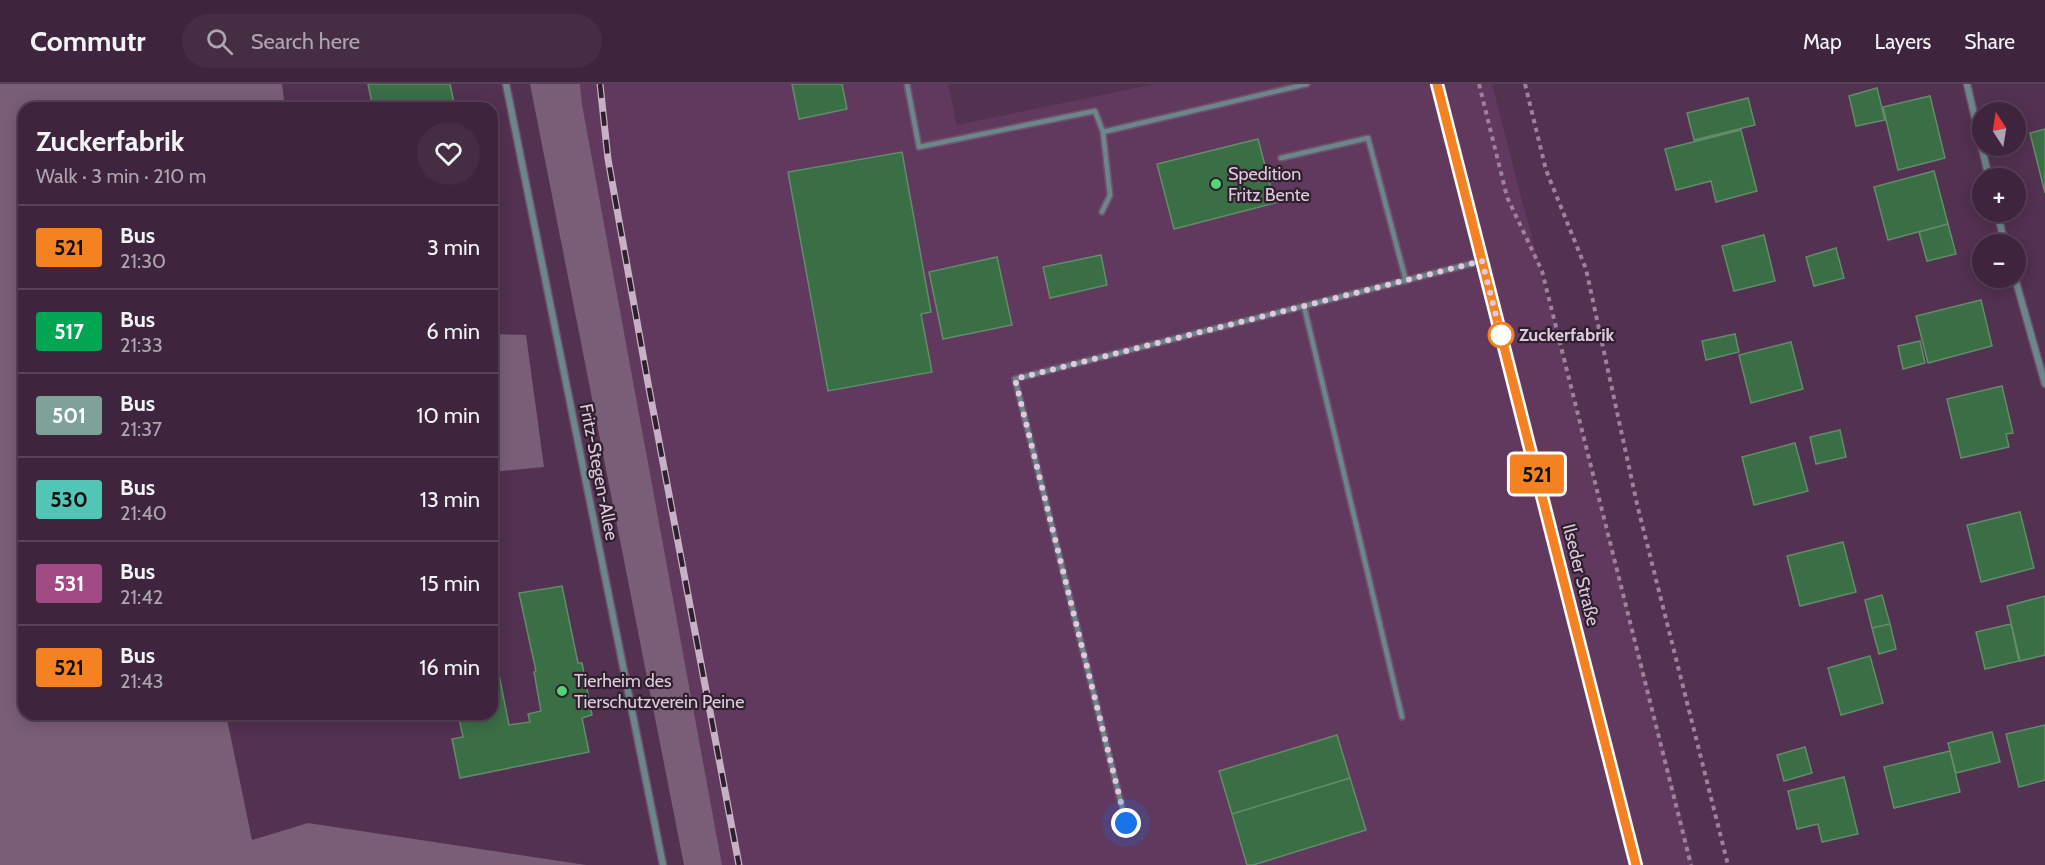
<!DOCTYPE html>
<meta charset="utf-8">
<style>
:root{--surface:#3e253d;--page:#452d44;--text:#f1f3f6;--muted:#ada5b0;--line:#574257}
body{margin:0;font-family:Cabin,sans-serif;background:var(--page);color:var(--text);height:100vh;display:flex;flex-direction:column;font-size:22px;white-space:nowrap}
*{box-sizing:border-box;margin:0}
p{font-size:20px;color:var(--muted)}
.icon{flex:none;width:33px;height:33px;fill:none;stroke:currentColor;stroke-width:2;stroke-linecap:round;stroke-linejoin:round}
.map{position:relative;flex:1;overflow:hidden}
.drawer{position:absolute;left:18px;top:18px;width:480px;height:618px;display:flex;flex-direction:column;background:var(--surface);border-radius:18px;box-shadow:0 3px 15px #0003,0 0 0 2px var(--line)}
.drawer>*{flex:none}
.badge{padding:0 12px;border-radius:4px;font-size:21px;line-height:39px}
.needle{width:39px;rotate:348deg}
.fabs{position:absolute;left:1972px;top:18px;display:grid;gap:12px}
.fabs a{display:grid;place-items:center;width:54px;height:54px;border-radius:50%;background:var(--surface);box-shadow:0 3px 15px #0003,0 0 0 2px var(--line);font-size:30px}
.you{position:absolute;width:30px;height:30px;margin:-15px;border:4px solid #fff;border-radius:50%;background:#1a73e8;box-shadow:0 0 0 9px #1a73e833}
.map>.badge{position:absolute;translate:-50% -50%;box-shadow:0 0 0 3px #fff}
.round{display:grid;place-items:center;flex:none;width:63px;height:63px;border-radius:32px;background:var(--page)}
.headline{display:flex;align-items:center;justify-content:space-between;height:102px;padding:0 18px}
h1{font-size:28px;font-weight:700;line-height:45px}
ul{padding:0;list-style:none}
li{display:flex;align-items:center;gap:18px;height:84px;padding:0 18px;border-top:2px solid var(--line)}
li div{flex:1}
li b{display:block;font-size:22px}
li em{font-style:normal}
li .badge{min-width:66px;font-weight:700;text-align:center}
header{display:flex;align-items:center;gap:36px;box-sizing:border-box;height:84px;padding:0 30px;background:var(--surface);border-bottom:2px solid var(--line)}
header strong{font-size:28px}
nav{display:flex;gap:33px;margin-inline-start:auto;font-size:21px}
.search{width:420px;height:54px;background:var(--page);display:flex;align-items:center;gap:15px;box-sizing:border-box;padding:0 21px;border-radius:33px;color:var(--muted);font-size:22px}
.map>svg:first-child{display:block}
.built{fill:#61395f}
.green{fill:#7a5e78}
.building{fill:#3a6e45;stroke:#638c6a;stroke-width:1.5}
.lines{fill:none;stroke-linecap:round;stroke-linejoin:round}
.lane-casing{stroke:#6f506d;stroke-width:8}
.street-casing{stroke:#6f506d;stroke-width:9}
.secondary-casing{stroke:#6f506d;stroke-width:15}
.path{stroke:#9d829b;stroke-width:4;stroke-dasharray:4.5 4.5;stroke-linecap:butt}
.lane{stroke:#6c878b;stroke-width:4.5}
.street{stroke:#6c878b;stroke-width:6}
.secondary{stroke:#84afb6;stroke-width:12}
.rail-casing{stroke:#c8b1c6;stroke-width:7}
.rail{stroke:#2f202e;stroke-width:4.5;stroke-dasharray:14;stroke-linecap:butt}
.line-casing{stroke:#fff;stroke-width:14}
.line{stroke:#f58220;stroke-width:9}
.walk{stroke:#dfcadd;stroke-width:6;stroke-dasharray:0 10.8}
.poi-dot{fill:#50d674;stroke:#2f202e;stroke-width:2}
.stop-dot{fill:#fff;stroke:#f58220;stroke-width:3}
.labels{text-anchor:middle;stroke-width:4.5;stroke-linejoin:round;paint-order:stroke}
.poi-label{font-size:18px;fill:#dfcadd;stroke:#2f202e;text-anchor:start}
.stop-label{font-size:18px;font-weight:bold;fill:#dfcadd;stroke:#2f202e;text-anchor:start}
.street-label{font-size:18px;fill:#dfcadd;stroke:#2f202e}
</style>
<header>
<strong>Commutr</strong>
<div class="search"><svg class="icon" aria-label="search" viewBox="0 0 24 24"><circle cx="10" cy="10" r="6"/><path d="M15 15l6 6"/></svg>Search here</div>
<nav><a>Map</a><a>Layers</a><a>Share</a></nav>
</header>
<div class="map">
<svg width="2045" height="781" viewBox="0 0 2045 781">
<rect width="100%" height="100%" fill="#533151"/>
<path class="built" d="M580,0h368l9,41 198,-41h337l202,781h-972l-140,-761z"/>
<path class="green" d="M0,0h282l3,24h-261v606h202l26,126 56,-17 278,42h-586z
M530,0h50l2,20 140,761h-38z
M492,250l34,1 18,132 -52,5z"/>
<path class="building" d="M368,0h82l5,24h-82z
M792,0h50l5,25 -48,10z
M1877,4l8,32 -29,6 -7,-30z
M1930,12l15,62 -47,12 -15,-63z
M1748,14l7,27 -61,15 -7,-27z
M2045,45v64l-15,-60z
M1741,46l16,61 -41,11 -5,-21 -35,9 -11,-41z
M1258,55l17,64 -101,26 -17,-65z
M902,68l29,160 -10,2 11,58 -104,19 -40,-219z
M1934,87l14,53 -60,16 -14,-53z
M1948,140l8,30 -29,7 -8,-29z
M1764,151l11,46 -41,10 -12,-45z
M1836,164l8,30 -30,8 -8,-29z
M1101,171l6,30 -57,13 -7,-31z
M997,173l15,68 -69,14 -14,-67z
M1981,216l11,46 -64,17 -12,-47z
M1735,250l4,18 -33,8 -4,-19z
M1920,257l5,22 -22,6 -5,-23z
M1791,258l12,47 -52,14 -12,-48z
M2002,302l11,47 -7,1 3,13 -48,11 -14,-59z
M1840,346l6,27 -30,7 -6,-27z
M1795,359l13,48 -54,14 -12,-48z
M2020,428l14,56 -53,14 -14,-57z
M1843,458l13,50 -56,14 -13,-50z
M562,502l16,77h4l10,52 -10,3 7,34 -129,26 -8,-39 11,-2 -5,-23h34v-74l17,85 21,-3 -2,-8 13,-3 -7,-39 2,-1 -17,-78z
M1882,511l8,29 -18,4 -7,-28z
M2045,512v59l-25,6 -13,-55z
M1890,540l6,25 -17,5 -7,-26z
M2011,540l8,37 -34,8 -9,-37z
M1870,572l13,47 -42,12 -13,-47z
M2045,641v55l-26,7 -13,-53z
M1992,648l8,30 -44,11 -8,-30z
M1337,651l13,43 -118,36 -13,-43z
M1805,663l7,26 -28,8 -7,-26z
M1950,667l10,41 -66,16 -10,-41z
M1844,693l14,57 -36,8 -4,-18 -21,5 -9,-38z
M1350,694l16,52 -113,35h-6l-15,-51z"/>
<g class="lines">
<defs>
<path id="lane" d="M907,0l12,63 176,-36 8,21
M1281,74l87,-20 38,143
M1102,128l8,-17 -7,-63 204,-48
M1304,222l98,411
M1126,739l-111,-444 467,-118"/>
<path id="street" d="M506,0l157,781
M1967,0l22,94
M1997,128l8,32
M2015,194l30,106"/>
<path id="secondary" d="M1437,0l199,781"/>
</defs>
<use href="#lane" class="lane-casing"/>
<use href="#street" class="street-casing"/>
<use href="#secondary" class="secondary-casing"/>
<path class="path" d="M1479,0l28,113 35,74 149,594
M1525,0l21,86 40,99 51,235 91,361"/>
<use href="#lane" class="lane"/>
<use href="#street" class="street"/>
<use href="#secondary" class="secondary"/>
<defs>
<path id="rail" d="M600,0l8,75 40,224 91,482"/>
</defs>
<use href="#rail" class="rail-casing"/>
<use href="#rail" class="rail"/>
</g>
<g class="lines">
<defs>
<path id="line" d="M1437,0l199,781"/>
</defs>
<use href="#line" class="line-casing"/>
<use href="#line" class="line"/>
<path class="walk" d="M1126,739l-111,-444 467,-118 20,78 -1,-4"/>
</g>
<g class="poi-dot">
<circle cx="1216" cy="100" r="6"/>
<circle cx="562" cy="607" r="6"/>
</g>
<circle class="stop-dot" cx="1501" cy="251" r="12"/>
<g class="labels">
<g class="poi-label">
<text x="1228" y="96">Spedition<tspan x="1228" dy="21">Fritz Bente</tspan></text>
<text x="574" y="603">Tierheim des<tspan x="574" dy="21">Tierschutzverein Peine</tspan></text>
</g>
<g class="stop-label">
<text x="1519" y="257">Zuckerfabrik</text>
</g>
<g class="street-label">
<text transform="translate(599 388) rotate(79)" y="6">Fritz-Stegen-Allee</text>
<text transform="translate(1581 491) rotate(76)" y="6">Ilseder Straße</text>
</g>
</g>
</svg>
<div class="fabs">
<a><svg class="needle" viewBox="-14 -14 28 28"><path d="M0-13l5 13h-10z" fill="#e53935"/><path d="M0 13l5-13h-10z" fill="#ada5b0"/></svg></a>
<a>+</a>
<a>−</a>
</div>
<div class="you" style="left:1126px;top:739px"></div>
<b class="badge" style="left:1537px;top:390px;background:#f58220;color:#111">521</b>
<section class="drawer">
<div class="headline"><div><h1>Zuckerfabrik</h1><p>Walk · 3 min · 210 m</p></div><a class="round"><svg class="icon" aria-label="heart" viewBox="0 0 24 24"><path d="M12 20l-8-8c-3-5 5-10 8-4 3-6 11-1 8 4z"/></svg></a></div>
<ul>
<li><span class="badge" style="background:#f58220;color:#111">521</span><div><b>Bus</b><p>21:30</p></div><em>3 min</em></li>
<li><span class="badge" style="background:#00a651;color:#fff">517</span><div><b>Bus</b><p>21:33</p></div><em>6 min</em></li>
<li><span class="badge" style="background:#7ea199;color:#fff">501</span><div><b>Bus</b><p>21:37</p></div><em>10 min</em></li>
<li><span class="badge" style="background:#52c6b6;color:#111">530</span><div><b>Bus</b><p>21:40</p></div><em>13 min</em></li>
<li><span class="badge" style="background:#a24a84;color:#fff">531</span><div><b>Bus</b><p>21:42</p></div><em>15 min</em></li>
<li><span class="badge" style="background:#f58220;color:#111">521</span><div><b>Bus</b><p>21:43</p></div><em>16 min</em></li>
</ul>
</section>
</div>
